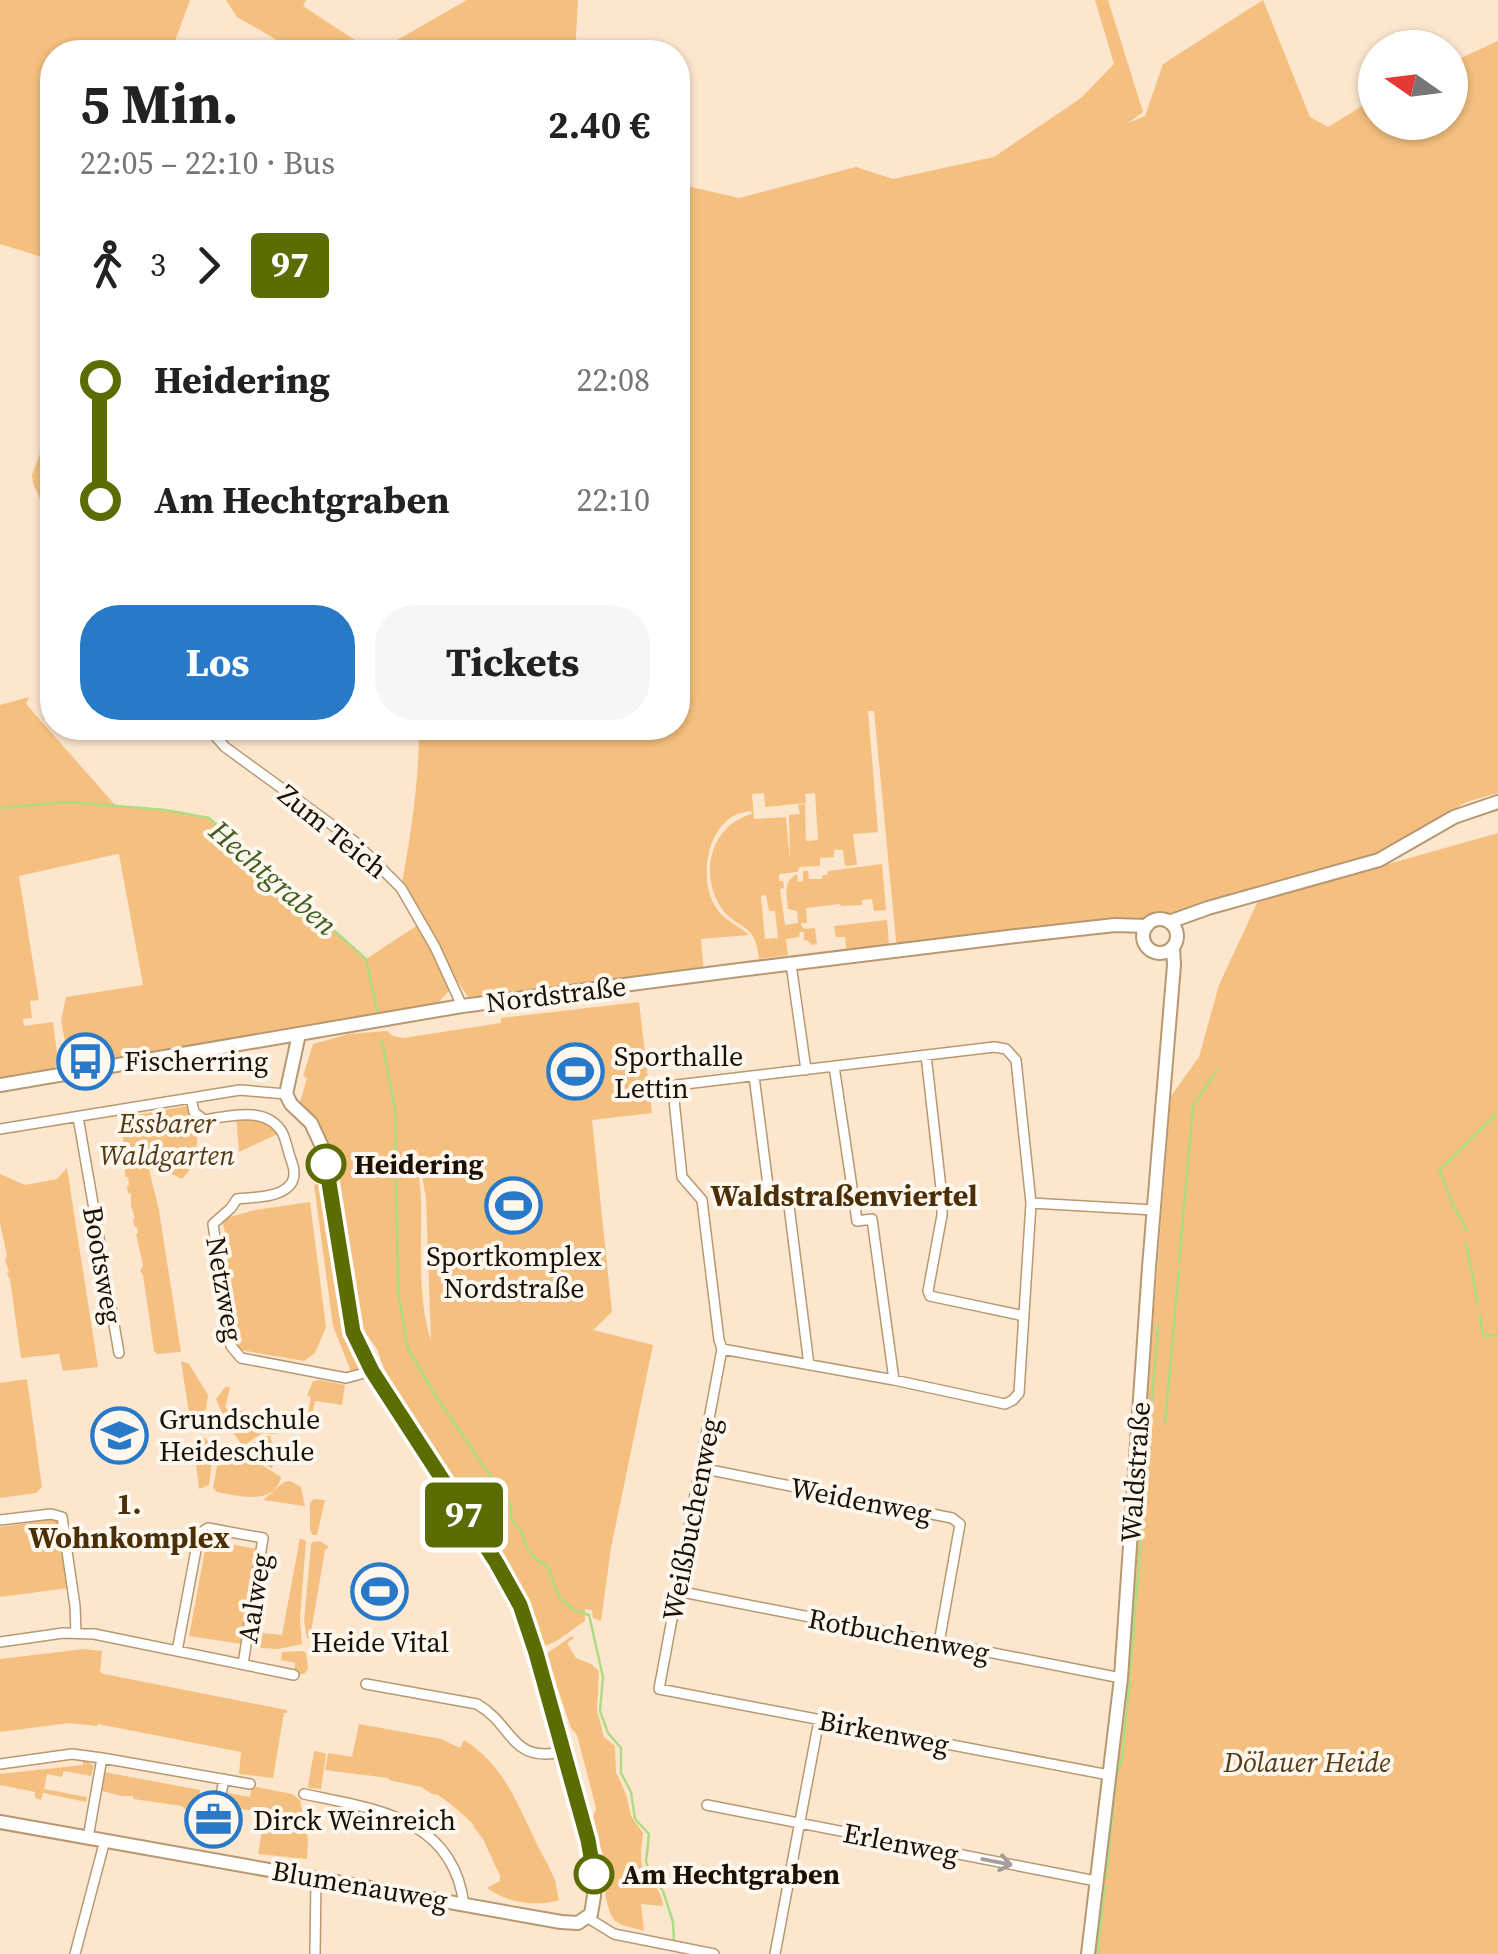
<!DOCTYPE html>
<html lang="de">
<meta charset="utf-8">
<style>
:root{--surface:#fff;--page:#f6f6f6;--text:#222;--muted:#767676;--accent:#2879c8}
body{margin:0;font-family:"Source Serif 4",serif;background:var(--page);color:var(--text);height:100vh;display:flex;flex-direction:column;font-size:38px;white-space:nowrap}
*{box-sizing:border-box;margin:0}
p{font-size:32px;color:var(--muted)}
.icon{flex:none;width:55px;height:55px;fill:none;stroke:currentColor;stroke-width:2;stroke-linecap:round;stroke-linejoin:round}
.map{position:relative;flex:1;overflow:hidden}
.drawer{position:absolute;left:40px;top:40px;width:650px;height:700px;display:flex;flex-direction:column;background:var(--surface);border-radius:40px;box-shadow:0 2px 8px #0004}
.drawer>*{flex:none}
.badge{padding:0 20px;border-radius:8px;font-size:35px;line-height:65px}
.needle{width:65px;rotate:284deg}
.buttons{position:absolute;left:1358px;top:30px;display:grid;gap:20px}
.buttons a{display:grid;place-items:center;width:110px;height:110px;border-radius:50%;background:var(--surface);box-shadow:0 2px 8px #0004;font-size:50px}
.map>.badge{position:absolute;translate:-50% -50%;box-shadow:0 0 0 5px #fff}
.legs{display:flex;align-items:center;gap:15px;height:110px;padding:0 40px;font-size:32px}
.legs p{margin-inline-start:auto}
.summary{display:flex;align-items:center;justify-content:space-between;height:170px;padding:0 40px}
h1{font-size:55px;font-weight:700;line-height:75px}
.cta{display:flex;gap:20px;margin-top:auto;padding:20px 40px}
.cta a{flex:1;height:115px;border-radius:40px;background:var(--accent);color:#fff;font-size:40px;font-weight:700;line-height:115px;text-align:center}
.cta a+a{background:var(--page);color:var(--text)}
ul{padding:0 40px;list-style:none}
li{display:flex;align-items:center;gap:35px;height:120px;font-size:38px}
li i{display:grid;place-items:center;width:15px;height:100%;margin:0 12px;background:currentColor}
li i::after{content:'';width:25px;height:25px;margin:-12px;border:8px solid;border-radius:50%;background:var(--surface)}
li p{margin-inline-start:auto}
li:first-child i{background:linear-gradient(#0000 50%,currentColor 0)}
li:last-child i{background:linear-gradient(currentColor 50%,#0000 0)}
.map>svg:first-child{display:block}
.green{fill:#f5c07f;fill-rule:evenodd}
.lines{fill:none;stroke-linecap:round;stroke-linejoin:round}
.stream{stroke:#addc84;stroke-width:2.5}
.street-casing{stroke:#b89871;stroke-width:12}
.secondary-casing{stroke:#b89871;stroke-width:16}
.street{stroke:#fff;stroke-width:9}
.secondary{stroke:#fff;stroke-width:12}
.oneway{stroke:#a49f9a}
.line-1-casing{stroke:#fff;stroke-width:22}
.line-1{stroke:#5a6c02;stroke-width:15}
.stop-1-dot{fill:#fff;stroke:#5a6c02;stroke-width:5}
.labels{text-anchor:middle;stroke-width:8;stroke-linejoin:round;paint-order:stroke}
.street-label{font-size:28px;fill:#1c1003;stroke:#fef7ee}
.poi-label{font-size:28px;fill:#1c1003;stroke:#fef7ee;text-anchor:start}
.park-label{font-size:28px;font-style:italic;fill:#543a16;stroke:#fef7ee}
.stop-label{font-size:28px;font-weight:bold;fill:#1c1003;stroke:#fef7ee;text-anchor:start}
.water-label{font-size:30px;font-style:italic;fill:#3f5d21;stroke:#fef7ee}
.neighbourhood-label{font-size:30px;font-weight:bold;fill:#4a2f06;stroke:#fef7ee}
</style>
<div class="map">
<svg width="1498" height="1954" viewBox="0 0 1498 1954">
<rect width="100%" height="100%" fill="#fce7ce"/>
<path class="green" d="M0,0h190l-19,52h-119v208l-52,-16z
M226,0h80l-3,6 70,46h-82l-19,-15 -35,-20z
M467,0h111l-3,52h-199z
M1095,0h13l35,112 -15,11 17,-7 18,-52 100,-64 47,117 18,10 47,-29v24h75v-59l48,-22v752l-32,9 -80,50 -209,65 -280,34 -23,-240h-6l10,121 -25,2 4,31 -12,1 -2,-16h-9v7l-14,1v8l-21,1 -1,5 -19,2v7h4l1,7 -4,1 5,36 13,-2 -1,-12 -9,-2c-1,-15 -6,-27 9,-35l1,8 5,-1v-10h5l1,8h13l1,-4h4l1,-4 54,-7 4,46 -12,1 -2,-12 -10,1v5l-21,1 -1,-2 -34,4 1,15h-6v2l3,4 11,-1 2,16 -5,1 -4,-4 -4,-1v-8h-4l-1,5 -13,2 2,16 -29,4c-3,-40 -25,-28 -40,-55 -20,-34 -6,-80 33,-90l-1,-3c-8,1 -16,3 -22,8 -25,19 -29,66 -12,90 8,12 21,16 32,26l-48,4 3,36 -72,9 -164,13 -43,-64 24,58 -14,15 -323,54 -10,-3 -27,4 -5,5 -9,-45 5,-24 77,-12 -24,-131h-2l-98,22 20,124 -9,1 2,17 -9,1 1,7 29,-4 5,39 -5,10 -53,10v-376l29,-8 -3,7 90,102 50,4 43,8 157,141 55,-36 -20,-35c10,-53 18,-106 18,-160h259v-544l61,14 117,-31 37,12 101,-22 87,-59 33,-34zM764,793l1,14 41,-4 -1,-9 10,-1 3,47 -12,1 -1,-37 -7,1 2,9 -11,1 1,47 -4,-45 -32,2 -2,-25zM766,895l3,16h6l3,27 -13,1 -4,-43z
M52,422v104l-19,-43 -1,-8z
M1498,833v1121h-406l33,-277 46,-581 28,-39 20,-72 39,-84z
M887,920l2,25 -43,4 -1,-12h-9l-2,-11z
M639,1002l13,111 -60,7 20,192 -19,18 60,15 -42,203 -10,73 -8,-3 -1,-8 -7,-1v12l-30,21 -15,6 -93,-165 -14,-34 -24,-26 -8,-13 -4,-21 -11,-15 -9,-25 -20,-28 -5,-13 -18,-147 -11,-31 -23,-28 7,-24 -4,-2 10,-32 36,-10 38,-3 6,5 10,2 98,-15v-5zM417,1147l9,51 5,143c-14,-46 -9,-93 -10,-140 0,-18 -5,-36 -4,-54z
M192,1105l7,13 -4,46 -13,15 -20,-10h-13l10,41 22,142 -24,2 -3,-3 -11,-76 -3,-4 3,-6 -7,-31h2l-1,-7 -3,-1 -1,-7 2,-1 -4,-12v-12l-3,-1 -1,-7 2,-1 -1,-8h-3v-16l-4,-7 3,-10 -5,-26z
M236,1115h18l28,17 -43,20z
M67,1168l31,199 -35,4 -4,-17 -38,4 -11,-78 -3,-7 2,-1 -4,-12 2,-4 -7,-33v-49l25,11 32,-6z
M324,1182l37,182 -5,8 -4,2 -19,-48 -19,-141z
M310,1202l16,125 -11,26 -11,8 -64,-11 -6,-11 -9,-76 5,-7 -8,-37 33,-9z
M181,1361l8,3 19,31 -2,15 -6,2 -5,8 5,8 -8,5z
M27,1379l15,108 -6,6 -36,5v-115z
M320,1380l25,5 -3,20 -27,-4 -5,24 -4,-1 5,-27 -4,-1 6,-15z
M225,1387h5l-5,21 24,4v3l3,1 1,-3 40,7 -2,11 -18,3 -11,-1 -16,11 -4,1 -15,-21 -11,-25z
M264,1436h6l5,18 -3,15 -25,-22z
M203,1437l7,5 -1,12 3,7 -3,24 -10,4 -6,-49z
M243,1453l38,24c-6,29 -43,19 -64,15l-4,-4 4,-22 20,-4z
M290,1481l11,6 4,19 -42,-6 21,-18z
M314,1499l11,1 -8,35h-4l-3,-4v-28z
M52,1519l6,2 1,7 9,60 -68,9v-70z
M300,1538l6,3 -6,77 2,26 -24,5 -17,-1 -2,-2 3,-13 20,2z
M207,1540l51,9 -17,95 -52,-8z
M320,1541l9,6 -4,3 -15,88h-3l-3,-17 7,-76 1,-3z
M572,1636l2,2 -7,5 9,15 15,6 8,7 -2,39 7,27 11,9 1,26 10,22 5,22 12,17c-1,12 -4,24 0,35 7,16 18,18 20,38l-22,-2 3,27 -22,-6 -8,-5 -4,-7 -4,-14 -3,-44 -12,-30 5,-17 -19,-73 -6,-7 -25,-74z
M84,1649l18,2 -2,21 4,2 183,36v3h-3l-11,65 -34,-4 2,-22 -143,-28 -1,2 -28,-3 -69,9v-73z
M303,1651l3,2 2,16 -4,5 -10,1 1,-12 -14,-3 1,-8z
M359,1724l82,15 19,9 4,-8c48,30 57,79 84,125l7,15 4,20c-23,8 -53,2 -72,-12l13,-7v-5l-17,-37 -10,-13v-2c-12,-11 -21,-20 -37,-30l-2,1 -13,-8 -32,-7 -1,-2 -63,-8 3,-17 24,4z
M316,1751l10,3 -5,35 -12,-1 -1,-3 6,-33z
M83,1759l11,7 -3,10 -27,-5 -2,6 -15,-3 -3,15 43,8 -1,5 -43,-9 -2,7 -6,-2v-6l-35,-7v-11l83,-9z
M104,1772l96,18v5l13,2 -3,17 -24,-4 -4,-4 -49,-7v-3h-12l-22,-6z
M252,1786l40,8 8,6 8,38 -1,21 -49,-5 7,-41 -46,-8 3,-13 28,5z"/>
<g class="lines">
<path class="stream" d="M0,808l67,-6 99,8 43,8 157,141 11,52
M382,1041l13,68 3,183 10,57 31,52 72,105v13l11,13 5,16 10,12 10,6 12,31 15,13 15,5 14,62 -3,34 8,22 13,15v25l10,19 4,27 14,15 -3,28 5,13 12,16 10,31 1,21
M1466,1231c-4,-13 -12,-22 -16,-34 -3,-10 -6,-16 -11,-26l57,-57
M1466,1243l12,62
M1179,1262l14,-156 24,-36
M1480,1315l3,21 15,-1
M1165,1423l14,-155
M1130,1674l28,-349
M1118,1772l4,-15 8,-78
M1106,1878l10,-97
M1097,1954l8,-68"/>
<defs>
<path id="street" d="M208,728l17,19 129,94 47,47 34,59 27,59
M791,964l15,106
M926,1055l16,142v18l-14,76 2,5 94,20
M834,1066l23,155 15,-2 22,161
M754,1076l16,125 5,2 10,-1 4,4 20,159
M191,1098l3,14 10,8c25,-4 64,-15 79,14 3,7 5,16 7,23 4,10 7,21 -1,29 -11,12 -37,11 -52,13l-6,9 -18,16 18,122 10,12 105,20 26,-7
M78,1117l41,236
M0,1129l240,-39 46,4
M1031,1203l123,7
M722,1349l172,31 111,24 8,-4 6,-7 12,-190 -15,-143 -10,-11 -12,-2 -317,38 -4,5 9,87 20,23 17,140 3,9 -63,340 450,86
M700,1468l252,50 8,6 -21,119
M0,1520l51,-6 11,3 13,89 1,27
M677,1591l444,87
M0,1642l63,-9 31,1 200,41
M177,1651l22,-117 9,-6 55,10 -20,126
M366,1684l111,20c38,22 32,59 86,48
M0,1764l72,-10 30,4
M304,1794c71,15 149,23 160,111
M219,1805l5,-26
M707,1805l389,76
M88,1838l14,-80 148,26
M588,1918l26,16 100,20
M75,1954l30,-114
M315,1954l1,-76
M775,1954l44,-234"/>
<path id="secondary" d="M1143 936a17 17 0 1 1 34 0a17 17 0 1 1-34 0Z
M1169,922l39,-14 171,-48 75,-43 44,-15
M0,1085l462,-79 277,-36 277,-34 99,-11 32,1
M0,1822l561,100 17,1 13,-9 3,-18 -1,-32 -5,-24 -59,-210 -16,-40 -94,-144 -58,-95 -11,-30 -26,-170 -13,-28 -20,-19 -5,-10 13,-60
M1088,1954l33,-276 28,-411 25,-302 -1,-17"/>
</defs>
<use href="#street" class="street-casing"/>
<use href="#secondary" class="secondary-casing"/>
<use href="#street" class="street"/>
<use href="#secondary" class="secondary"/>
</g>
<defs><path id="oneway-shaft" d="M-6 0H5M1.5-3L5.5 0L1.5 3" fill="none" stroke-width="1.6" stroke-linecap="round" stroke-linejoin="round" transform="scale(2.5)"/></defs>
<use class="oneway" href="#oneway-shaft" transform="translate(997 1862) rotate(11)"/>
<g class="lines">
<defs>
<path id="line-1" d="M326,1164l27,168 19,39 124,191 24,43 16,48 52,187 6,34"/>
</defs>
<use href="#line-1" class="line-1-casing"/>
<use href="#line-1" class="line-1"/>
</g>
<defs>
<symbol id="bus-ring" viewBox="-11 -11 22 22"><circle r="9.5" fill="#fef7ee" stroke="#2879c8" stroke-width="1.5"/><path d="M-5-6H5V4H4V6H2V4H-2V6H-4V4H-5ZM-3.5-4V0h7V-4ZM-3.5 1.2v1.5H-2V1.2ZM2 1.2v1.5H3.5V1.2Z" fill="#2879c8"/></symbol>
<symbol id="stadium-ring" viewBox="-11 -11 22 22"><circle r="9.5" fill="#fef7ee" stroke="#2879c8" stroke-width="1.5"/><path d="M0-5a6.5 5 0 1 0 0 10a6.5 5 0 1 0 0-10ZM-3.5-1.8h7v3.6h-7Z" fill="#2879c8"/></symbol>
<symbol id="school-ring" viewBox="-11 -11 22 22"><circle r="9.5" fill="#fef7ee" stroke="#2879c8" stroke-width="1.5"/><path d="M0-5L7-2L0 1L-7-2ZM-4 1L0 2.5L4 1V4Q0 6-4 4Z" fill="#2879c8"/></symbol>
<symbol id="office-ring" viewBox="-11 -11 22 22"><circle r="9.5" fill="#fef7ee" stroke="#2879c8" stroke-width="1.5"/><path d="M-6-3h4V-5.5h4V-3h4V5H-6ZM-1-4.5V-3h2v-1.5ZM-6 0V1H6V0Z" fill="#2879c8"/></symbol>
</defs>
<g fill-rule="evenodd">
<use href="#bus-ring" x="54" y="1030" width="63" height="63"/>
<use href="#stadium-ring" x="544" y="1040" width="63" height="63"/>
<use href="#stadium-ring" x="482" y="1174" width="63" height="63"/>
<use href="#school-ring" x="88" y="1404" width="63" height="63"/>
<use href="#stadium-ring" x="348" y="1560" width="63" height="63"/>
<use href="#office-ring" x="182" y="1788" width="63" height="63"/>
</g>
<g class="stop-1-dot">
<circle cx="326" cy="1164" r="18"/>
<circle cx="594" cy="1874" r="18"/>
</g>
<g class="labels">
<g class="street-label">
<text transform="translate(333 831) rotate(39)" y="10">Zum Teich</text>
<text transform="translate(556 994) rotate(-7)" y="10">Nordstraße</text>
<text transform="translate(103 1265) rotate(80)" y="10">Bootsweg</text>
<text transform="translate(225 1289) rotate(80)" y="10">Netzweg</text>
<text transform="translate(1135 1472) rotate(-86)" y="10">Waldstraße</text>
<text transform="translate(861 1500) rotate(11)" y="10">Weidenweg</text>
<text transform="translate(691 1519) rotate(-79)" y="10">Weißbuchenweg</text>
<text transform="translate(254 1598) rotate(-81)" y="10">Aalweg</text>
<text transform="translate(899 1635) rotate(11)" y="10">Rotbuchenweg</text>
<text transform="translate(884 1732) rotate(11)" y="10">Birkenweg</text>
<text transform="translate(901 1843) rotate(11)" y="10">Erlenweg</text>
<text transform="translate(360 1885) rotate(10)" y="10">Blumenauweg</text>
</g>
<g class="poi-label">
<text x="614" y="1066">Sporthalle<tspan x="614" dy="32">Lettin</tspan></text>
<text x="124" y="1071">Fischerring</text>
<text x="514" y="1266" text-anchor="middle">Sportkomplex<tspan x="514" dy="32">Nordstraße</tspan></text>
<text x="159" y="1429">Grundschule<tspan x="159" dy="32">Heideschule</tspan></text>
<text x="380" y="1652" text-anchor="middle">Heide Vital</text>
<text x="253" y="1830">Dirck Weinreich</text>
</g>
<g class="park-label">
<text x="167" y="1133">Essbarer<tspan x="167" dy="32">Waldgarten</tspan></text>
<text x="1307" y="1772">Dölauer Heide</text>
</g>
<g class="stop-label">
<text x="354" y="1174">Heidering</text>
<text x="622" y="1884">Am Hechtgraben</text>
</g>
<g class="water-label">
<text transform="translate(273 878) rotate(41)" y="10">Hechtgraben</text>
</g>
<g class="neighbourhood-label">
<text x="844" y="1206">Waldstraßenviertel</text>
<text x="129" y="1514">1.<tspan x="129" dy="34">Wohnkomplex</tspan></text>
</g>
</g>
</svg>
<div class="buttons">
<a><svg class="needle" viewBox="-14 -14 28 28"><path d="M0-13l5 13h-10z" fill="#e53935"/><path d="M0 13l5-13h-10z" fill="#767676"/></svg></a>
</div>
<b class="badge" style="left:464px;top:1515px;background:#5a6c02;color:#fff">97</b>
<section class="drawer">
<div class="summary"><div><h1>5 Min.</h1><p>22:05 – 22:10 · Bus</p></div><b>2.40 €</b></div>
<div class="legs"><svg class="icon" aria-label="walk" viewBox="0 0 24 24"><circle cx="13" cy="4" r="2"/><path d="M13 8l-2 6 4 7M11 14l-3 7M7 12l3-4h3l4 4"/></svg>3<svg class="icon" aria-label="forward" viewBox="0 0 24 24"><path d="M9 5l7 7-7 7"/></svg><b class="badge" style="background:#5a6c02;color:#fff">97</b></div>
<ul>
<li><i style="color:#5a6c02"></i><b>Heidering</b><p>22:08</p></li>
<li><i style="color:#5a6c02"></i><b>Am Hechtgraben</b><p>22:10</p></li>
</ul>
<div class="cta"><a>Los</a><a>Tickets</a></div>
</section>
</div>
